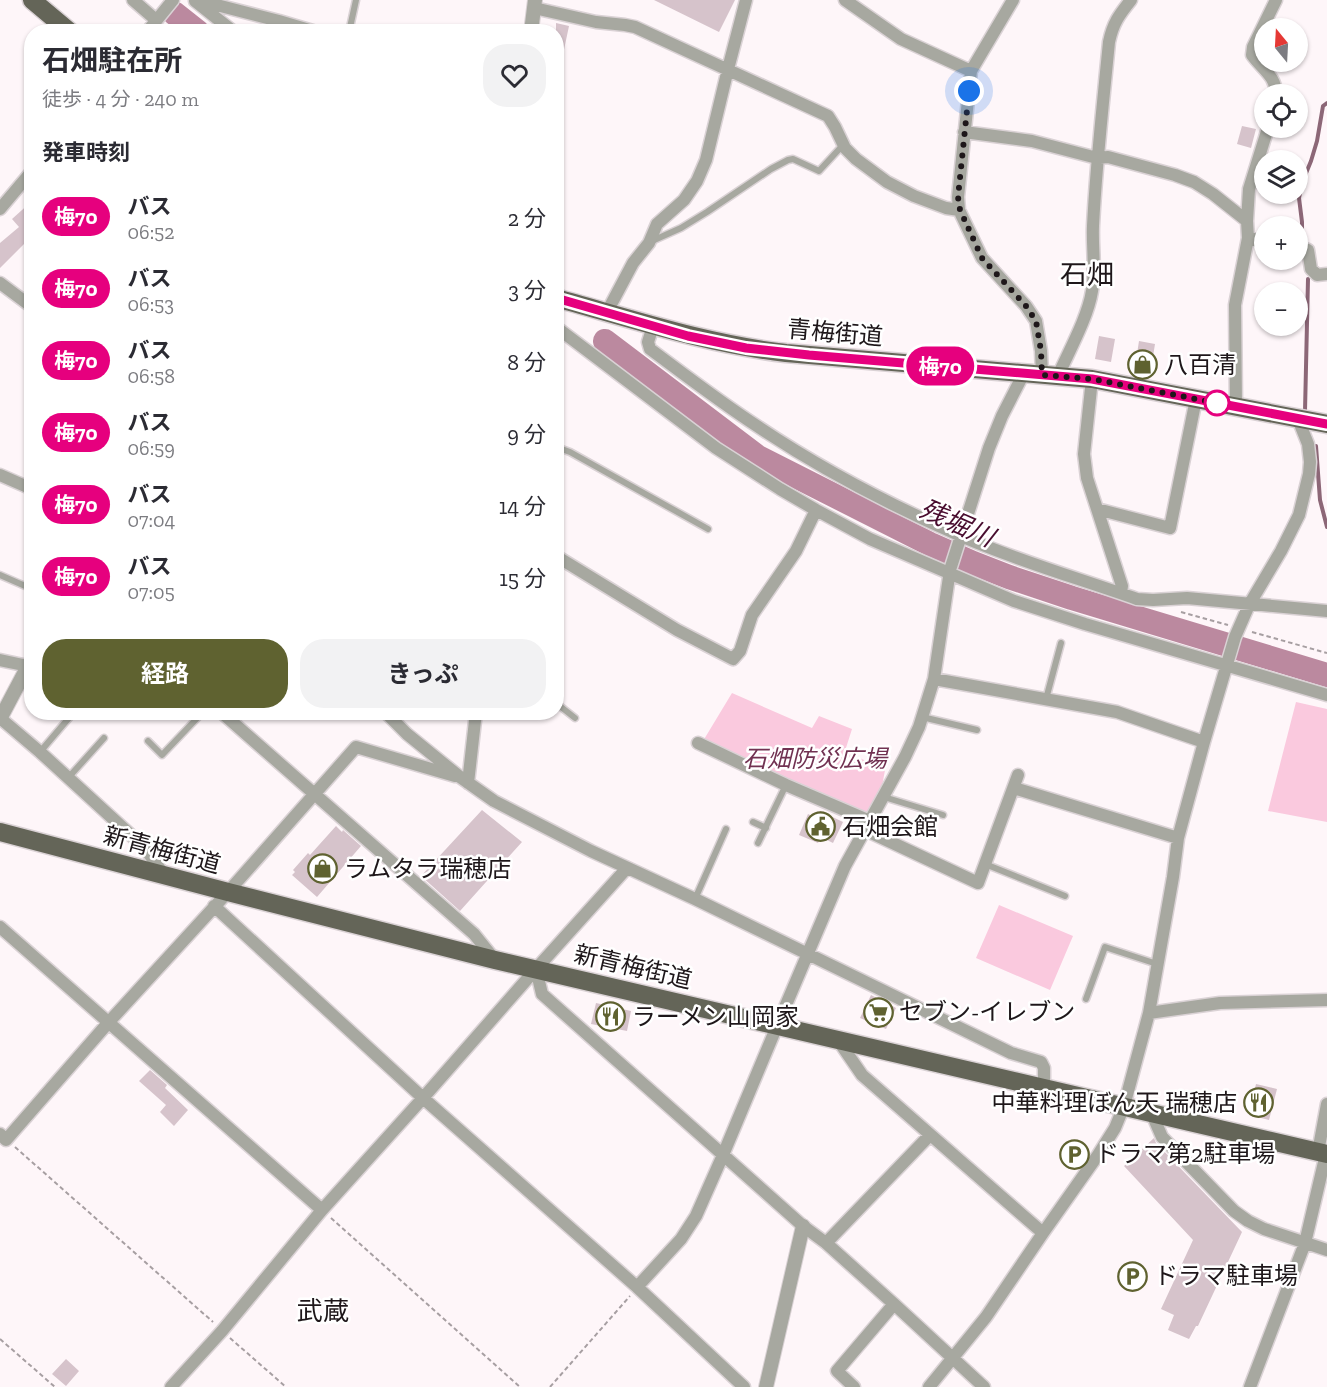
<!DOCTYPE html>
<html lang="ja">
<meta charset="utf-8">
<style>
:root{--surface:#fff;--page:#f2f2f3;--text:#2b2b33;--muted:#7c7c81;--accent:#5f6230}
body{margin:0;font-family:"Zilla Slab","Noto Sans JP",serif;background:var(--page);color:var(--text);height:100vh;display:flex;flex-direction:column;font-size:22px;white-space:nowrap}
*{box-sizing:border-box;margin:0}
p{font-size:20px;color:var(--muted)}
.icon{flex:none;width:33px;height:33px;fill:none;stroke:currentColor;stroke-width:2;stroke-linecap:round;stroke-linejoin:round}
.map{position:relative;flex:1;overflow:hidden}
.drawer{position:absolute;left:24px;top:24px;width:540px;height:696px;display:flex;flex-direction:column;background:var(--surface);border-radius:24px;box-shadow:0 2px 4px #0004}
.drawer>*{flex:none}
.badge{padding:0 12px;border-radius:20px;font-size:21px;line-height:39px}
.needle{width:39px;rotate:342deg}
.fabs{position:absolute;left:1254px;top:18px;display:grid;gap:12px}
.fabs a{display:grid;place-items:center;width:54px;height:54px;border-radius:50%;background:var(--surface);box-shadow:0 2px 4px #0004;font-size:30px}
.you{position:absolute;width:30px;height:30px;margin:-15px;border:4px solid #fff;border-radius:50%;background:#1a73e8;box-shadow:0 0 0 9px #1a73e833}
.map>.badge{position:absolute;translate:-50% -50%;box-shadow:0 0 0 3px #fff}
h2{padding:0 18px;font-size:22px;line-height:54px}
.round{display:grid;place-items:center;flex:none;width:63px;height:63px;border-radius:24px;background:var(--page)}
.headline{display:flex;align-items:center;justify-content:space-between;height:102px;padding:0 18px}
h1{font-size:28px;font-weight:700;line-height:45px}
.cta{display:flex;gap:12px;margin-top:auto;padding:12px 18px}
.cta a{flex:1;height:69px;border-radius:24px;background:var(--accent);color:#fff;font-size:24px;font-weight:700;line-height:69px;text-align:center}
.cta a+a{background:var(--page);color:var(--text)}
ul{padding:0;list-style:none}
li{display:flex;align-items:center;gap:18px;height:72px;padding:0 18px}
li div{flex:1}
li b{display:block;font-size:22px}
li em{font-style:normal}
li .badge{min-width:66px;font-weight:700;text-align:center}
.map>svg:first-child{display:block}
.green{fill:#fac9de}
.lines{fill:none;stroke-linecap:round;stroke-linejoin:round}
.stream{stroke:#8c6777;stroke-width:4}
.river{stroke:#bb899f;stroke-width:24}
.building{fill:#d6c3cb}
.service-casing{stroke:#dad2d5;stroke-width:9}
.minor-casing{stroke:#dad2d5;stroke-width:15}
.tertiary-casing{stroke:#dad2d5;stroke-width:16}
.primary-casing{stroke:#dad2d5;stroke-width:21}
.path{stroke:#a79fa2;stroke-width:2;stroke-dasharray:4.5 3;stroke-linecap:butt}
.service{stroke:#a7a8a0;stroke-width:6}
.minor{stroke:#a7a8a0;stroke-width:12}
.tertiary{stroke:#a7a8a0;stroke-width:14}
.primary{stroke:#646558;stroke-width:18}
.line-casing{stroke:#fff;stroke-width:14}
.line{stroke:#e6007e;stroke-width:9}
.walk{stroke:#1e171a;stroke-width:6;stroke-dasharray:0 10.8}
.stop-dot{fill:#fff;stroke:#e6007e;stroke-width:3}
.labels{text-anchor:middle;stroke-width:5;stroke-linejoin:round;paint-order:stroke}
.street-label{font-size:24px;fill:#1e171a;stroke:#fff}
.poi-label{font-size:24px;fill:#1e171a;stroke:#fff;text-anchor:start}
.park-label{font-size:24px;font-style:italic;fill:#713252;stroke:#fff}
.water-label{font-size:26px;font-style:italic;fill:#490d2f;stroke:#fff}
.neighbourhood-label{font-size:26px;fill:#1e171a;stroke:#fff}
.quarter-label{font-size:27px;fill:#1e171a;stroke:#fff}
</style>
<div class="map">
<svg width="1327" height="1387" viewBox="0 0 1327 1387">
<rect width="100%" height="100%" fill="#fef6f9"/>
<path class="green" d="M732,693l80,35 7,-12 33,13 -7,22 40,19 -4,22 -14,25 -164,-76z
M1296,702l31,7v113l-59,-11z
M999,905l74,31 -23,54 -74,-32z"/>
<g class="lines">
<path class="stream" d="M1302,241v-19l-3,-24 3,-15 9,-22 6,-20 6,-35 4,-3
M1305,411l3,-132
M1316,446l4,54 7,27"/>
<path class="river" d="M174,13l24,19
M605,341l153,116 172,87 43,19 36,14 63,21 255,77"/>
</g>
<path class="building" d="M654,0h81l-16,32z
M556,23l13,3 -8,38 -5,-1z
M1242,126l14,3 -5,19 -14,-4z
M32,201v51l-8,-8 -24,24v-25l19,-16 -7,-8z
M1099,336l16,3 -4,23 -16,-3z
M1139,341l16,3 -5,31 -16,-2z
M482,810l40,32 -62,69 -39,-35z
M820,811l23,11 -10,21 -12,-6 -3,6 -19,-8 9,-21 8,4z
M336,826l6,6 1,-2 18,16 -44,51 -25,-22 3,-3 -2,-2 15,-17 2,2z
M871,995l25,13 -10,21 -26,-11z
M596,1003l35,8 -4,20 -36,-7z
M150,1070l17,15 -2,3 23,22 -14,16 -14,-14 6,-7 -27,-24z
M1256,1084l21,5 -8,31 -20,-5z
M1154,1138l2,5 86,89 -44,94h-2l-7,13 -21,-9 6,-15 -13,-6 32,-69 -69,-74z
M66,1359l13,12 -13,15 -14,-12z"/>
<g class="lines">
<defs>
<path id="service" d="M349,32l7,-32
M652,241l29,-13 26,-16 64,-43 17,-9 5,-1 26,12 24,-26
M556,447l14,5 138,77
M0,575l32,14
M1046,699l15,-56
M556,703l19,15
M922,717l55,13
M148,741l14,14 41,-43
M40,752l34,-40
M68,778l36,-40
M884,797l59,18
M753,822l13,6
M758,843l28,-58
M985,864l80,32
M695,899l31,-70
M1086,999l19,-52 52,17"/>
<path id="minor" d="M133,0l23,20
M197,0l82,21 37,11
M845,0l56,39 70,32
M1013,0l-42,71 -13,126 1,13 23,48 44,48 10,15 5,30 1,24
M195,1l39,31
M534,8l62,14 29,3 10,2 193,89 7,11 10,21 11,11 31,23 27,14 32,12 13,2
M147,32l26,-32
M1276,94c0,-18 -14,-25 -24,-39l1,-8 23,-47
M964,132l68,9 65,17 11,-1 67,18 19,7 19,12 34,27
M0,209l32,-38
M1248,238l16,3
M1298,246l10,4 3,19 6,6 10,-1
M0,283l32,24
M607,312l26,-49 16,-20 8,-19 27,-24 13,-19 9,-21 22,-91 18,-69
M653,326l-5,16 2,7c35,26 70,53 107,77 64,43 133,79 204,110 57,25 117,42 176,63l16,1 34,-2 140,13
M556,327l160,121 64,41 36,21 54,29 144,62 71,23 242,71
M1058,376c11,-25 30,-59 34,-85 4,-22 0,-43 1,-65 3,-61 10,-122 16,-184 4,-19 10,-27 22,-42
M1092,379l-8,75 3,24 35,108 -1,7
M1236,407l-1,-102 13,-67 -1,-17 2,-32 19,-61
M0,475l32,14
M1097,509l73,19 26,-129
M556,556l121,74 56,29 7,-8 12,-36 44,-64 20,-41
M0,660l28,6
M934,679l183,33 87,30
M221,712l253,222 21,26
M385,712l22,22 53,43 34,24 97,50 104,48 316,154 30,9 3,6v21
M0,718l40,34 105,96 19,27
M698,743l88,42 84,36
M468,783l8,-71
M1014,788l164,50
M865,830l113,53 40,-108
M214,906l209,192 214,189 107,100
M0,927l322,283
M536,969l6,25 261,232 23,17 68,61 90,83
M1149,1013l71,-10 107,-3
M838,1040l24,35 181,158
M1152,1114l10,23 72,74 14,10 16,8 63,21
M0,1134l6,6 102,-117 120,-131 128,-145 99,29
M1318,1152l9,-48
M826,1243l104,-108
M637,1287l44,-48 15,-23 27,-61 54,-129 68,-160 60,-109 14,-30 15,-48 16,-109 39,-122 13,-32 22,-43
M171,1387l51,-56 100,-121 101,-112 113,-129 91,-101
M854,1387l-17,-16 57,-67
M929,1387l57,-70 57,-84 55,-78 17,-27 9,-22 25,-93 24,-136 5,-39 26,-96 31,-105 14,-32 32,-54 18,-36 10,-41 1,-12 -2,-18 -10,-25
M1250,1387l55,-144 21,-89"/>
<path id="tertiary" d="M531,32l4,-32
M0,719l28,-53 4,-4
M766,1387l37,-161"/>
<path id="primary" d="M32,0l38,32
M556,298c76,21 151,46 230,55l306,26 235,45
M0,832l228,60 267,68 832,194"/>
</defs>
<use href="#service" class="service-casing"/>
<use href="#minor" class="minor-casing"/>
<use href="#tertiary" class="tertiary-casing"/>
<use href="#primary" class="primary-casing"/>
<path class="path" d="M1181,612l47,13
M1252,632l75,21
M15,1147l198,175
M331,1218l189,169
M230,1338l56,49
M0,1339l55,48
M550,1387l80,-91"/>
<use href="#service" class="service"/>
<use href="#minor" class="minor"/>
<use href="#tertiary" class="tertiary"/>
<use href="#primary" class="primary"/>
</g>
<g class="lines">
<defs>
<path id="line" d="M556,298l132,38 58,12 63,7 283,24 235,45"/>
</defs>
<use href="#line" class="line-casing"/>
<use href="#line" class="line"/>
<path class="walk" d="M969,91l-11,106 2,13 22,48 44,48 10,15 5,30 1,24 50,4 125,24"/>
</g>
<defs>
<symbol id="shop-ring" viewBox="-11 -11 22 22"><circle r="9.5" fill="#fff" stroke="#5f6230" stroke-width="1.5"/><path d="M-5-2.5h2.3a2.7 3.5 0 0 1 5.4 0H5L5.5 6h-11ZM-1.5-2.5h3a1.5 2.3 0 0 0-3 0Z" fill="#5f6230"/></symbol>
<symbol id="civic-ring" viewBox="-11 -11 22 22"><circle r="9.5" fill="#fff" stroke="#5f6230" stroke-width="1.5"/><path d="M-.6-6.5H3V-4.5H.6V-3L4-1V1h2V6H-6V1h2V-1L-.6-3ZM-1.2 2.5V6h2.4V2.5Z" fill="#5f6230"/></symbol>
<symbol id="supermarket-ring" viewBox="-11 -11 22 22"><circle r="9.5" fill="#fff" stroke="#5f6230" stroke-width="1.5"/><path d="M-6-5.5h2.5l.6 2H6L4.5 2H-2.5L-4.4-4H-6ZM-1.5 3.2a1.3 1.3 0 1 0 .1 0ZM3 3.2a1.3 1.3 0 1 0 .1 0Z" fill="#5f6230"/></symbol>
<symbol id="restaurant-ring" viewBox="-11 -11 22 22"><circle r="9.5" fill="#fff" stroke="#5f6230" stroke-width="1.5"/><path d="M-5-6h1v4h1v-4h1v4h1v-4h1v5L-1.5 .5V6h-2V.5L-5-1ZM5-6V6H3V1.5H1.5Q1.5-4 5-6Z" fill="#5f6230"/></symbol>
<symbol id="parking-ring" viewBox="-11 -11 22 22"><circle r="9.5" fill="#fff" stroke="#5f6230" stroke-width="1.5"/><path d="M-3.5-5.5H1a3.5 3.5 0 0 1 0 7H-1V5.5H-3.5ZM-1-3.4V-.6H.8a1.4 1.4 0 0 0 0-2.8Z" fill="#5f6230"/></symbol>
</defs>
<g fill-rule="evenodd">
<use href="#shop-ring" x="1126" y="348" width="33" height="33"/>
<use href="#civic-ring" x="804" y="810" width="33" height="33"/>
<use href="#shop-ring" x="306" y="852" width="33" height="33"/>
<use href="#supermarket-ring" x="862" y="996" width="33" height="33"/>
<use href="#restaurant-ring" x="594" y="1000" width="33" height="33"/>
<use href="#restaurant-ring" x="1242" y="1086" width="33" height="33"/>
<use href="#parking-ring" x="1058" y="1138" width="33" height="33"/>
<use href="#parking-ring" x="1116" y="1260" width="33" height="33"/>
</g>
<circle class="stop-dot" cx="1217" cy="403" r="12"/>
<g class="labels">
<g class="street-label">
<text transform="translate(835 333) rotate(5)" y="8">青梅街道</text>
<text transform="translate(162 850) rotate(15)" y="8">新青梅街道</text>
<text transform="translate(633 967) rotate(13)" y="8">新青梅街道</text>
</g>
<g class="poi-label">
<text x="1164" y="373">八百清</text>
<text x="842" y="835">石畑会館</text>
<text x="344" y="877">ラムタラ瑞穂店</text>
<text x="899" y="1020">セブン-イレブン</text>
<text x="632" y="1025">ラーメン山岡家</text>
<text x="1237" y="1111" text-anchor="end">中華料理ぼん天 瑞穂店</text>
<text x="1095" y="1162">ドラマ第2駐車場</text>
<text x="1154" y="1284">ドラマ駐車場</text>
</g>
<g class="park-label">
<text x="815" y="767">石畑防災広場</text>
</g>
<g class="water-label">
<text transform="translate(957 523) rotate(24)" y="9">残堀川</text>
</g>
<g class="neighbourhood-label">
<text x="323" y="1320">武蔵</text>
</g>
<g class="quarter-label">
<text x="1087" y="284">石畑</text>
</g>
</g>
</svg>
<div class="fabs">
<a><svg class="needle" viewBox="-14 -14 28 28"><path d="M0-13l5 13h-10z" fill="#e53935"/><path d="M0 13l5-13h-10z" fill="#7c7c81"/></svg></a>
<a><svg class="icon" aria-label="locate" viewBox="0 0 24 24"><circle cx="12" cy="12" r="6"/><path d="M12 2v4M12 18v4M2 12h4M18 12h4"/></svg></a>
<a><svg class="icon" aria-label="layers" viewBox="0 0 24 24"><path d="M12 4l9 5-9 5-9-5zM3 14l9 5 9-5"/></svg></a>
<a>+</a>
<a>−</a>
</div>
<div class="you" style="left:969px;top:91px"></div>
<b class="badge" style="left:940px;top:366px;background:#e6007e;color:#fff">梅70</b>
<section class="drawer">
<div class="headline"><div><h1>石畑駐在所</h1><p>徒歩 · 4 分 · 240 m</p></div><a class="round"><svg class="icon" aria-label="heart" viewBox="0 0 24 24"><path d="M12 20l-8-8c-3-5 5-10 8-4 3-6 11-1 8 4z"/></svg></a></div>
<h2>発車時刻</h2>
<ul>
<li><span class="badge" style="background:#e6007e;color:#fff">梅70</span><div><b>バス</b><p>06:52</p></div><em>2 分</em></li>
<li><span class="badge" style="background:#e6007e;color:#fff">梅70</span><div><b>バス</b><p>06:53</p></div><em>3 分</em></li>
<li><span class="badge" style="background:#e6007e;color:#fff">梅70</span><div><b>バス</b><p>06:58</p></div><em>8 分</em></li>
<li><span class="badge" style="background:#e6007e;color:#fff">梅70</span><div><b>バス</b><p>06:59</p></div><em>9 分</em></li>
<li><span class="badge" style="background:#e6007e;color:#fff">梅70</span><div><b>バス</b><p>07:04</p></div><em>14 分</em></li>
<li><span class="badge" style="background:#e6007e;color:#fff">梅70</span><div><b>バス</b><p>07:05</p></div><em>15 分</em></li>
</ul>
<div class="cta"><a>経路</a><a>きっぷ</a></div>
</section>
</div>
